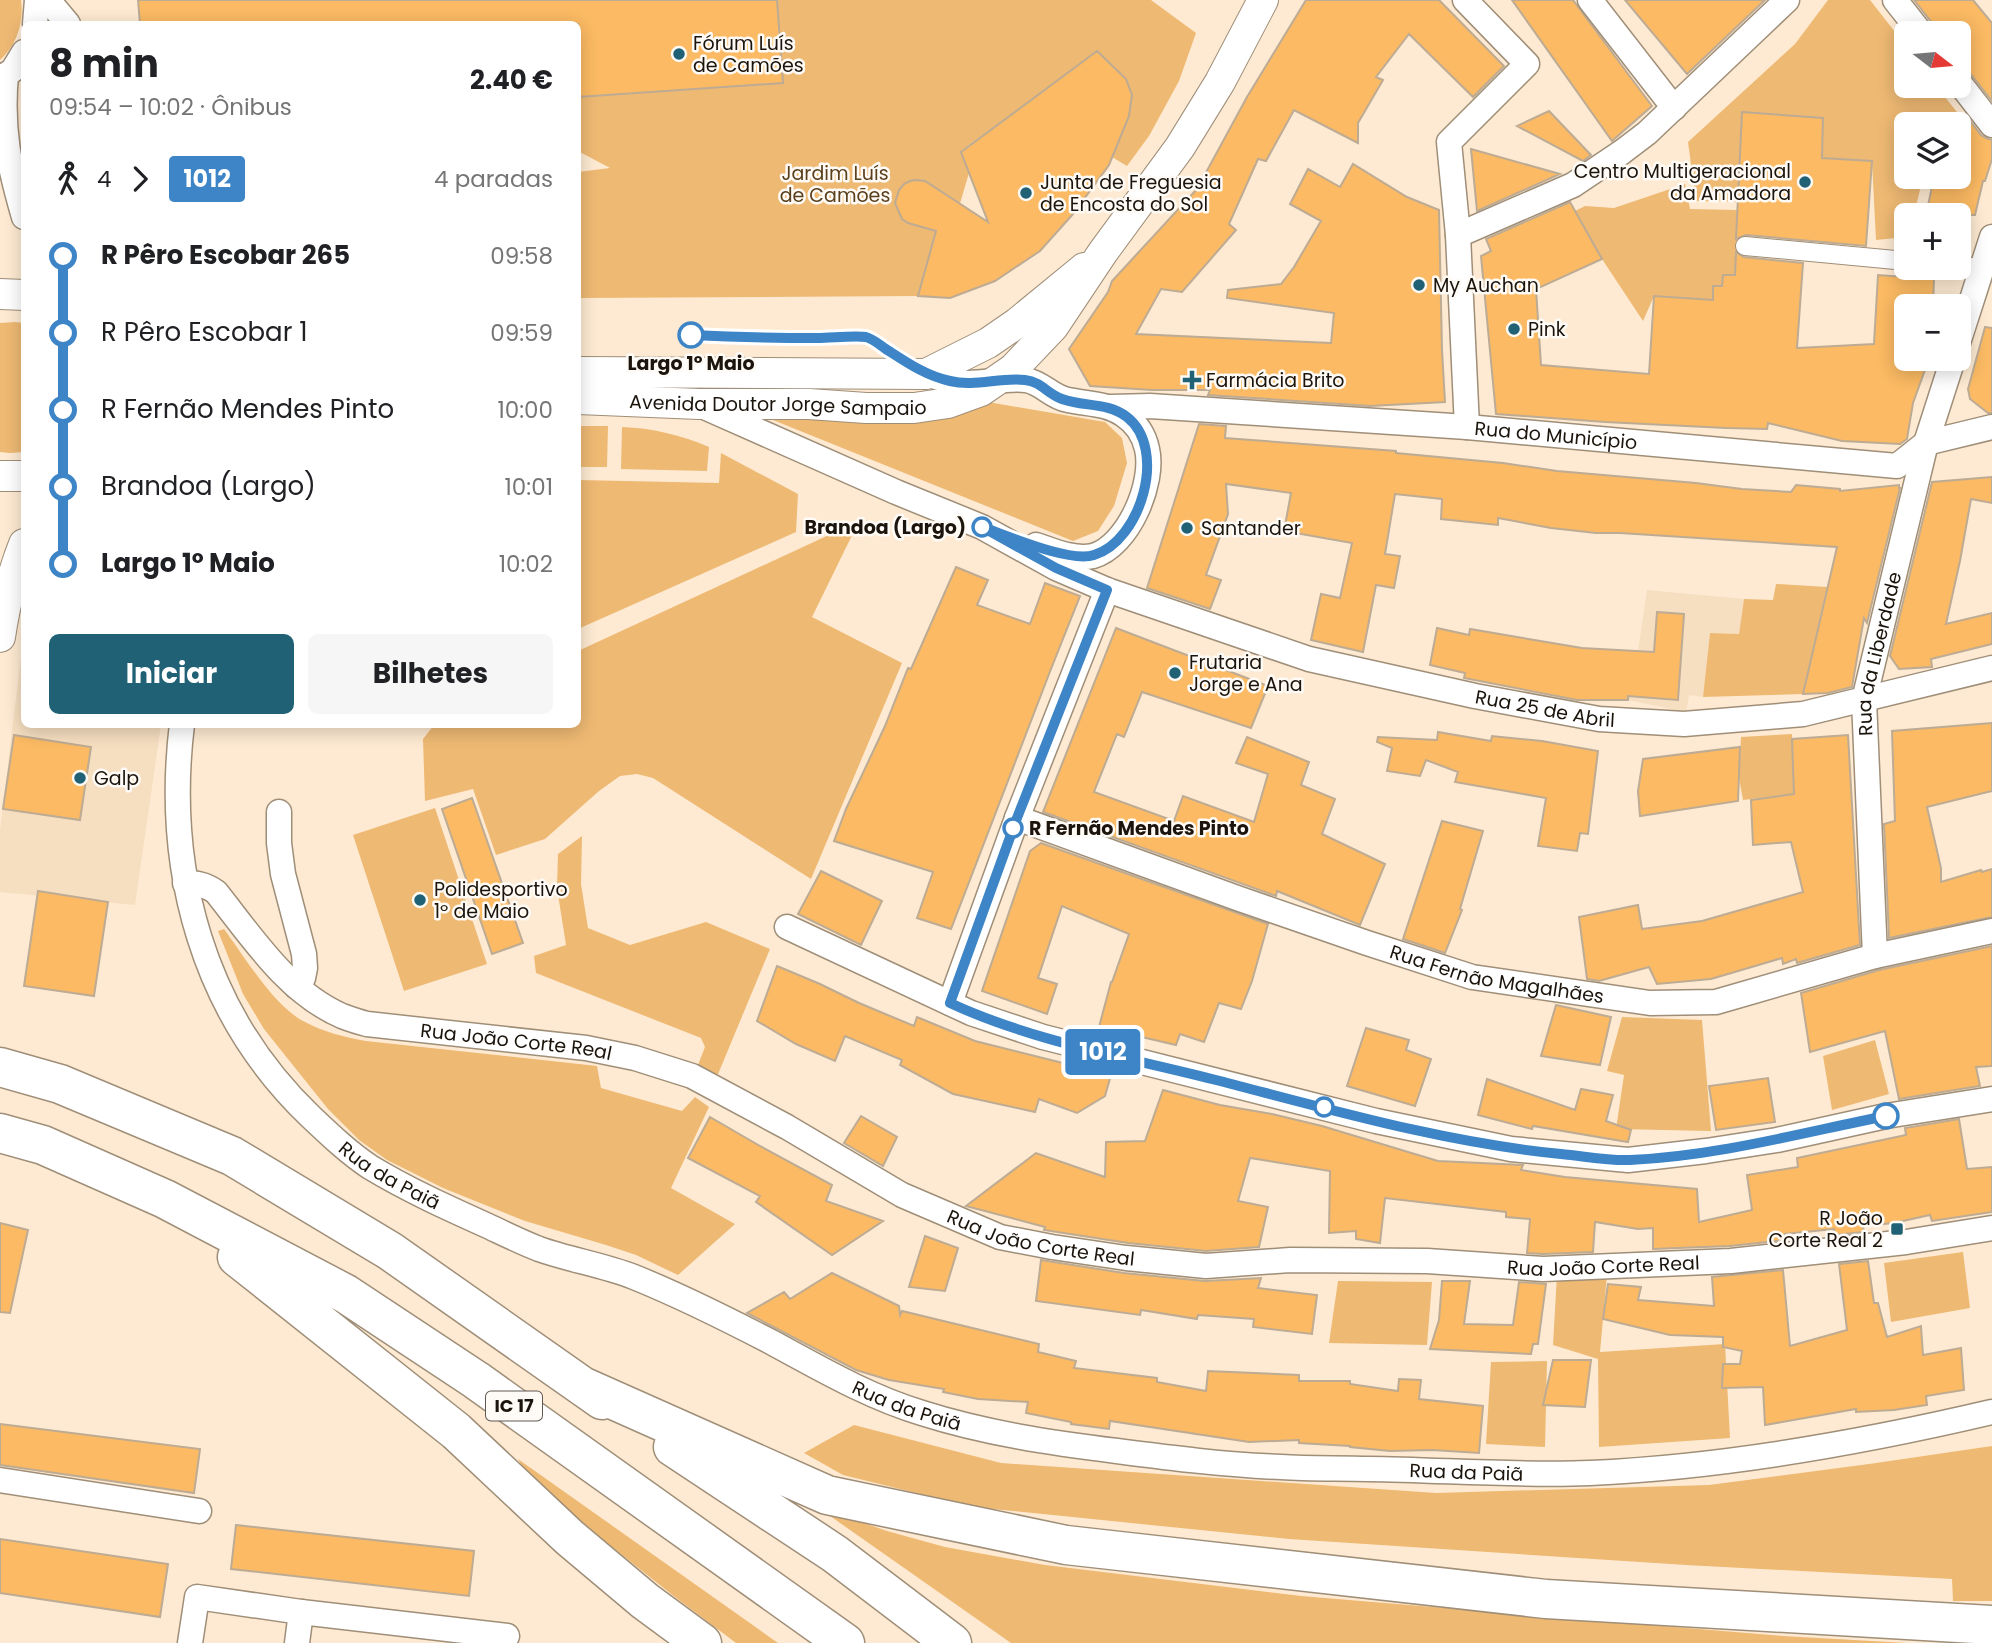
<!DOCTYPE html>
<html lang="pt">
<meta charset="utf-8">
<style>
:root{--surface:#fff;--page:#f6f6f6;--text:#202124;--muted:#757577;--accent:#206175}
body{margin:0;font-family:Poppins,sans-serif;background:var(--page);color:var(--text);height:100vh;display:flex;flex-direction:column;font-size:26px;white-space:nowrap}
*{box-sizing:border-box;margin:0}
p{font-size:23px;color:var(--muted)}
.icon{flex:none;width:38px;height:38px;fill:none;stroke:currentColor;stroke-width:2;stroke-linecap:round;stroke-linejoin:round}
.map{position:relative;flex:1;overflow:hidden}
.details{position:absolute;left:21px;top:21px;width:560px;height:707px;display:flex;flex-direction:column;background:var(--surface);border-radius:10px;box-shadow:0 4px 18px #0003}
.details>*{flex:none}
.badge{padding:0 14px;border-radius:5px;font-size:24px;line-height:46px}
.needle{width:46px;rotate:106deg}
.fabs{position:absolute;left:1894px;top:21px;display:grid;gap:14px}
.fabs a{display:grid;place-items:center;width:77px;height:77px;border-radius:10px;background:var(--surface);box-shadow:0 4px 18px #0003;font-size:35px}
.map>.badge{position:absolute;translate:-50% -50%;box-shadow:0 0 0 4px #fff}
.legs{display:flex;align-items:center;gap:10px;height:77px;padding:0 28px;font-size:23px}
.legs p{margin-inline-start:auto}
.summary{display:flex;align-items:center;justify-content:space-between;height:119px;padding:0 28px}
h1{font-size:38px;font-weight:700;line-height:52px}
.cta{display:flex;gap:14px;margin-top:auto;padding:14px 28px}
.cta a{flex:1;height:80px;border-radius:10px;background:var(--accent);color:#fff;font-size:28px;font-weight:700;line-height:80px;text-align:center}
.cta a+a{background:var(--page);color:var(--text)}
ul{padding:0 28px;list-style:none}
li{display:flex;align-items:center;gap:24px;height:77px;font-size:26px}
li i{display:grid;place-items:center;width:10px;height:100%;margin:0 9px;background:currentColor}
li i::after{content:'';width:18px;height:18px;margin:-9px;border:5px solid;border-radius:50%;background:var(--surface)}
li p{margin-inline-start:auto}
li:first-child i{background:linear-gradient(#0000 50%,currentColor 0)}
li:last-child i{background:linear-gradient(currentColor 50%,#0000 0)}
.map>svg:first-child{display:block}
.built{fill:#f6dec0}
.green{fill:#eeb973}
.building{fill:#fbba63;stroke:#bdab94;stroke-width:2}
.lines{fill:none;stroke-linecap:round;stroke-linejoin:round}
.pedestrian-casing{stroke:#9f8e78;stroke-width:20}
.minor-casing{stroke:#9f8e78;stroke-width:27}
.tertiary-casing{stroke:#9f8e78;stroke-width:32}
.trunk-casing{stroke:#9f8e78;stroke-width:41}
.pedestrian{stroke:#fff;stroke-width:18}
.minor{stroke:#fff;stroke-width:24}
.tertiary{stroke:#fff;stroke-width:30}
.trunk{stroke:#fff;stroke-width:38}
.line-1-casing{stroke:#fff;stroke-width:16}
.line-1{stroke:#3d85c6;stroke-width:10}
.poi-dot{fill:#206175;stroke:#fefaf5;stroke-width:2.5}
.stop-1-dot{fill:#fff;stroke:#3d85c6;stroke-width:3.5}
.labels{text-anchor:middle;stroke-width:5;stroke-linejoin:round;paint-order:stroke}
.shield{fill:#fefaf5;stroke:#5f5952;stroke-width:2}
.shield-label{font-size:18px;font-weight:bold;fill:#1b140c}
.poi-label{font-size:19px;fill:#1b140c;stroke:#fefaf5;text-anchor:start}
.park-label{font-size:19px;fill:#593f1b;stroke:#fefaf5}
.stop-label{font-size:19px;font-weight:bold;fill:#1b140c;stroke:#fefaf5}
.street-label{font-size:19px;fill:#1b140c;stroke:#fefaf5}
</style>
<div class="map">
<svg width="1992" height="1643" viewBox="0 0 1992 1643">
<rect width="100%" height="100%" fill="#feead2"/>
<path class="built" d="M1647,590l97,9 -5,35 -29,-1 -7,64 -14,-2 -3,17 -58,-12 10,-49z
M24,632v92l137,1 -26,180 -135,-13v-62z"/>
<path class="green" d="M0,0h21c3,22 -4,45 -21,60z
M777,0h374l45,33 -17,48 -30,55 -22,30 -15,-9 20,-62 -6,-16 -29,-27 -136,99 8,22 -16,54 -19,13 -16,56 -340,2v-126l32,-4 -32,-17v-54l204,-14z
M1828,0h42l36,46v40h30l21,26 -14,12h-37v53h17l-9,38h-8v22l-30,3 -4,-78 -50,-4 1,-40 -81,-6 -4,90 -42,-1 -8,-59 107,-98z
M1685,184l5,25 47,1 -1,28 7,13 -2,24h-18l-1,11 -9,14 -59,-4 -11,25 -41,-62 -27,-48 10,-5 29,2z
M15,322l9,1v129l-14,1 -10,-1v-129z
M988,402l117,20 17,16 5,25 -13,43 -16,25 -25,10 -300,-121 2,-7z
M578,426h30l-1,41h-29z
M622,427c29,1 60,8 87,20l-2,24 -86,-2z
M721,453l77,41 -2,38 -218,97v-149l141,3z
M859,521l-47,96 90,46 -91,216 -158,-101 -16,-4 -17,2 -21,15 -54,48 -49,16 -23,-66 -48,12 -2,-62 11,-14 144,-1v-73z
M1776,584l51,3 -24,107 -100,3 7,-64 29,1 5,-35 29,1z
M1792,734l2,60 -51,6 -4,-22 2,-41z
M435,808l52,156 -83,27 -51,-156z
M582,836l-1,48 7,44 42,17 76,-23 64,27 -54,130 -20,-9 9,-23 -4,-9 -165,-65 -2,-17 32,-11 -9,-57 1,-34z
M224,929c20,27 50,77 79,92 20,11 41,16 63,20l231,25 4,22 81,23 13,-14 14,10 -38,81 64,36 -57,51 -42,-20 -30,-10 -81,-24 -82,-33 -56,-28 -28,-20 -31,-31 -64,-80 -21,-35 -25,-63z
M1622,1017l80,3 9,111 -95,-2 8,-54 -17,-4z
M1875,1040l14,54 -57,16 -9,-54z
M1963,1252l7,56 -79,14 -7,-59z
M1557,1275h50l-7,77 125,-8 5,94 -131,9 -1,-88 -45,-14z
M1338,1281l94,1 -5,63 -98,-2z
M1547,1361l-2,86 -59,-3 5,-82z
M854,1425l147,38 435,30 273,-8 160,-21 123,-18v155h-39l-1,-22 -266,-14 -397,-26 -316,-32 -130,-32 -39,-22z
M518,1459l260,184h-42l-61,-46 -145,-115z
M824,1509l63,22 58,16 100,18 256,31 482,40 124,7h-896l-188,-132z"/>
<path class="building" d="M138,0h639l6,83 -205,14v-73h-438z
M1306,0h133l65,66 -31,31 -64,-63 -33,43 7,3 -25,43v20l-64,-33 -28,51 -8,-2 -29,65 7,6 -54,62 -21,-3 -25,45 195,9 3,-30 -107,-15 1,-8 53,-6 13,-17 27,-46 -31,-17 18,-35 32,18 13,-23 54,33 32,13 3,140 3,52 -75,4 -162,-11 2,-5h-58l-62,-4 -21,-37 39,-57 4,-11 85,-92 50,-92z
M1512,0h61l79,106 -40,35z
M1625,0h140l-78,74z
M1914,0h59l19,23v78l-34,-43v-25h-18z
M1097,51l29,28 6,16 -3,21 -20,49 -36,49 -33,37 -45,30 -45,17 -32,-2 18,-65 -28,-8 -6,-4 -7,-16 4,-13 5,-6 6,-3 5,-1 10,1 63,41 -27,-70z
M1549,111l42,44 -8,6 -66,-35z
M1742,112l81,6 -1,40 50,3 -6,85 -120,-11 -10,4z
M1967,117l14,18 5,3 6,2v19l-7,22h-2l-8,34h-49l8,-38h24v-54z
M1471,149l89,25 -83,37z
M1570,202l32,57 -66,30 5,76 108,9 5,-78 59,4v-14h9l1,-11h12l1,-23 8,5 59,6 -6,85 77,-4 4,-69 56,4 -1,27h-27v53h23l-16,44 -6,36 -7,5 -58,-3 -74,-18 -1,6 -41,-1 -121,-6 -109,-8 -15,-158 10,-5 -5,-12z
M1985,327l7,1v85h-4l-18,-14 -2,-10z
M1199,424l27,2 -1,12 171,13v2l107,10 54,8 139,12 46,6 49,3 5,-7 44,4v2l59,-6v3h1l-33,135 -3,-5 -12,69 -24,6 -25,1 34,-147 -217,-14h-24l-45,-5 -53,-10v7l-57,-6 1,-20 -47,-5 -10,60 15,2 -6,32 -18,-3 -13,67 -52,-12 10,-46 19,4 12,-55 -68,-12 7,-38 -65,-9 2,30 -22,61 15,5 -11,29 -63,-21z
M1992,477v26l-21,-4 -11,62 -14,63 46,-11v31l-61,15 1,8 -33,2 -9,-13 42,-174z
M956,567l32,13 -11,25 53,19 15,-41 35,13 -29,73 -100,260 -34,-11 16,-46 -99,-31 12,-32 39,-83 23,-58 3,1z
M1657,612l27,2 -6,86 -50,-4v4h-51l-113,-22 1,-5 -35,-8 7,-37 32,7 1,-6 112,19 72,4z
M1116,628l152,58 -17,42 -109,-36 -18,45 -7,-3 -23,58 80,29 9,-25 71,26 14,-48 -32,-11 11,-26 62,25 -8,23 34,14 -13,35 63,30 -25,61 -83,-34 -1,5 -233,-84z
M1992,723v68l-65,16 14,61v14l40,-12 1,2 10,-3v48l-103,21 -5,-114 11,-3 -3,-90z
M1438,732l53,9 1,-5 50,5 56,10 -10,83 -8,-1 -3,18 -39,-5 8,-48 -91,-16 3,-10 -32,-12 -6,16 -33,-5 5,-23 -15,-6 1,-5 59,3z
M14,735l77,12 -11,73 -77,-11z
M1848,735l12,210 -63,18 -1,-4 -13,5 -1,-6 -71,21 -54,5 -8,-17 -50,14 -12,-2 -8,-62 59,-12 4,24 60,-8 101,-29 -12,-50 -38,3 -2,-45 43,-6 -2,-55z
M1740,747l-2,54 -98,15 -2,-25 5,-32z
M472,798l51,145 -31,11 -50,-145z
M1442,821l41,10 -23,78 2,1 -17,43 -42,-14z
M1041,843l227,81 -16,57 -11,28 -22,-6 -15,39 -24,-8 -4,11 -77,-18 12,-45h1l17,-48 -67,-28 -24,72 19,6 -10,30 -65,-23 48,-140z
M821,871l61,30 -21,44 -63,-31z
M38,891l70,11 -14,94 -70,-10z
M1992,946v120l-16,1 4,19 -81,13 -14,-68 -75,21 -9,-59 78,-23z
M777,966l43,18 39,19 55,23 3,-9 58,24 136,34 -6,21 -28,17 -38,-14 -4,13 -82,-18 -53,-29 2,-5 -57,-24 -10,25 -39,-17 -39,-23z
M1556,1005l55,12 -11,48 -59,-9z
M1366,1028l43,12 -3,10 25,9 -16,47 -68,-20z
M1768,1078l7,44 -59,8 -7,-44z
M1487,1079l88,31 6,-21 32,6 -7,26 25,9 -3,12 -95,-16 -1,3 -54,-14z
M1163,1090l57,15 52,9 50,12 116,35 85,4 -2,5 44,7 132,12 2,33 53,-12 -5,-35 51,-8 -1,-9 109,-23 -1,-7 54,-9 8,50 25,-2v45l-60,9 -2,-6 -36,8 -31,3 1,6 -29,3 -1,-6 -49,5 1,6 -56,6 -77,3v-21l-15,1 -43,-7 -2,30 -50,2 -16,-1 3,-34 -24,-2v-5l-121,-14 -5,45 -24,-4v-8l-27,2 1,-62 -80,-13 -12,43 30,6 -9,40 -53,4 -78,-8 -84,-13 1,-3 -79,-21 70,-53 69,24 1,-35 39,-1z
M861,1116l36,21 -14,29 -39,-23z
M710,1117l50,29 72,39 -6,16 57,20 -51,34 -76,-53 4,-6 -72,-38z
M0,1223l28,7 -18,83 -10,-1z
M925,1236l33,12 -13,43 -36,-4z
M1041,1260l83,13 81,8 56,-3 -3,10 59,7 -5,39 -59,-7 1,-8 -56,-4 -1,4 -56,-9 -1,5 -104,-14z
M1868,1261l6,42h4l9,34 34,-11 2,29 38,-7 3,42 -38,6 1,9 -33,5 -38,2v-3l-91,16 -2,-38 -41,1 1,-24h17l2,-13 -19,-4v-10l-53,-2 -67,-16 5,-35 33,3 -3,13 76,6 -2,-29 71,-7 7,76 57,-16 -8,-66z
M832,1273l67,33 1,9 2,-4 137,33 -1,8 38,9 -2,7 83,10v4l49,9 2,-20 91,4v6h51v3l48,7 1,-12 22,1 -2,19 64,7 -4,47 -47,-3 -42,1 -40,-4v-1l-51,-3v-3l-50,2 -139,-21 -1,8 -38,-5v-2l-45,-9 2,-11 -50,-3 -35,-7 1,-3 -55,-9 -33,-10 -109,-57 37,-21 6,7z
M1442,1281h28l-6,43 49,1 6,-43 27,2 -8,60h-5l-2,10 -101,-5 9,-29z
M1553,1360h38l-6,47 -42,-2z
M0,1424l200,25 -6,44 -194,-28z
M236,1525l238,26 -5,45 -238,-27z
M0,1539l168,25 -8,53 -160,-24z"/>
<g class="lines">
<defs>
<path id="pedestrian" d="M1745,246l161,15
M1958,266l24,2"/>
<g id="minor">
<path d="M48,0l20,24"/>
<path d="M1465,0l62,64 -78,78 9,93 9,192"/>
<path d="M1590,0l84,108"/>
<path d="M1895,0l26,33"/>
<path d="M35,24l2,-24"/>
<path d="M6,75c-5,54 3,91 18,142"/>
<path d="M0,79l13,-9 11,-18"/>
<path d="M1958,81l34,44"/>
<path d="M1458,235l115,-50 49,-33 25,-19 140,-133"/>
<path d="M1958,343l34,-106"/>
<path d="M926,374c13,4 27,9 41,9 20,0 39,-5 59,-3 17,3 25,17 42,20 19,4 39,3 56,15 12,8 20,20 23,34 8,34 -19,97 -54,107 -19,4 -39,-5 -57,-11"/>
<path id="s1" d="M702,406l194,86 86,35 74,41 51,22 202,69 166,37 124,23 85,5 119,-10 189,-46"/>
<path id="s2" d="M1111,407l39,-1 317,21 430,39 29,-23 66,-16"/>
<path id="s3" d="M182,724c-18,147 21,290 129,393 19,18 38,36 59,50 38,23 78,41 118,59 17,8 33,16 51,23 31,11 64,16 95,28 47,19 93,42 139,66 48,26 96,54 149,70 63,20 129,30 195,38 54,7 109,14 164,16 29,2 59,1 88,2 74,1 147,7 221,4 136,-6 270,-30 402,-61"/>
<path d="M279,812v31l4,31 21,80 1,14 -2,10 -6,9"/>
<path id="s4" d="M1017,818l220,80 130,45 105,34 178,26 66,-1 159,-46 117,-25"/>
<path id="s5" d="M185,883c13,0 21,2 31,9 36,45 71,100 126,124 8,3 17,6 25,8l219,24 49,10 57,18 95,51 115,68 98,42 52,10 74,11 80,8 84,-6 137,1 116,8 188,-8 175,-19 86,-14"/>
<path d="M787,927l184,86 72,24 333,84 135,28 117,11 78,-9 71,-11 109,-24 106,-17"/>
<path id="s6" d="M1875,956l-11,-256 62,-257 27,-84"/>
<path d="M950,1003l67,-185 90,-228"/>
<path d="M0,1480l199,31"/>
<path d="M190,1643l7,-46 104,15 206,24"/>
<path d="M297,1643l4,-31"/>
</g>
<g id="tertiary">
<path d="M0,294l24,1"/>
<path d="M578,372l348,2 62,-31 29,-20 67,-55"/>
<path id="s7" d="M578,399l121,5h110l57,4h48l34,-5 33,-12 32,-22 40,-42 50,-75 77,-105 40,-65 43,-82"/>
<path d="M0,476h24"/>
<path d="M0,637c5,-33 12,-63 24,-93"/>
</g>
<path id="trunk" d="M0,1067l60,17 172,72 158,95 212,149
M0,1133l43,12 122,54 181,95 130,86 369,263
M237,1257l219,174 114,107 75,63 57,42
M582,1386l245,109 239,50 480,54 446,26
M673,1447l162,107 117,89"/>
</defs>
<use href="#pedestrian" class="pedestrian-casing"/>
<use href="#minor" class="minor-casing"/>
<use href="#tertiary" class="tertiary-casing"/>
<use href="#trunk" class="trunk-casing"/>
<use href="#pedestrian" class="pedestrian"/>
<use href="#minor" class="minor"/>
<use href="#tertiary" class="tertiary"/>
<use href="#trunk" class="trunk"/>
</g>
<g class="lines">
<defs>
<path id="line-1" d="M691,335c42,2 85,3 127,3 13,0 37,-3 48,-1 8,2 16,10 23,14 20,13 38,25 61,30 25,6 50,-4 75,-1 17,2 21,13 37,19 22,8 45,3 65,18 41,32 14,124 -33,138 -24,8 -86,-19 -112,-28l74,41 51,22 -90,228 -67,185c84,39 181,55 270,78 112,29 226,62 341,73 23,2 47,7 69,6 87,-4 171,-27 256,-44"/>
</defs>
<use href="#line-1" class="line-1-casing"/>
<use href="#line-1" class="line-1"/>
</g>
<g class="poi-dot">
<circle cx="679" cy="54" r="7"/>
<circle cx="1805" cy="182" r="7"/>
<circle cx="1026" cy="193" r="7"/>
<circle cx="1419" cy="285" r="7"/>
<circle cx="1514" cy="329" r="7"/>
<path d="M1188.5 369.5h7v7h7v7h-7v7h-7v-7h-7v-7h7z"/>
<circle cx="1187" cy="528" r="7"/>
<circle cx="1175" cy="673" r="7"/>
<circle cx="80" cy="778" r="7"/>
<circle cx="420" cy="900" r="7"/>
<rect x="1890" y="1222" width="14" height="14" rx="3.5"/>
</g>
<g class="stop-1-dot">
<circle cx="691" cy="335" r="12"/>
<circle cx="982" cy="527" r="9"/>
<circle cx="1013" cy="828" r="9"/>
<circle cx="1324" cy="1107" r="9"/>
<circle cx="1886" cy="1116" r="12"/>
</g>
<g class="labels">
<rect class="shield" x="486" y="1391.5" width="56" height="29" rx="5"/>
<g class="shield-label">
<text x="514" y="1412">IC 17</text>
</g>
<g class="poi-label">
<text x="693" y="50">Fórum Luís<tspan x="693" dy="22">de Camões</tspan></text>
<text x="1791" y="178" text-anchor="end">Centro Multigeracional<tspan x="1791" dy="22">da Amadora</tspan></text>
<text x="1040" y="189">Junta de Freguesia<tspan x="1040" dy="22">de Encosta do Sol</tspan></text>
<text x="1433" y="292">My Auchan</text>
<text x="1528" y="336">Pink</text>
<text x="1206" y="387">Farmácia Brito</text>
<text x="1201" y="535">Santander</text>
<text x="1189" y="669">Frutaria<tspan x="1189" dy="22">Jorge e Ana</tspan></text>
<text x="94" y="785">Galp</text>
<text x="434" y="896">Polidesportivo<tspan x="434" dy="22">1º de Maio</tspan></text>
<text x="1883" y="1225" text-anchor="end">R João<tspan x="1883" dy="22">Corte Real 2</tspan></text>
</g>
<g class="park-label">
<text x="835" y="180">Jardim Luís<tspan x="835" dy="22">de Camões</tspan></text>
</g>
<g class="stop-label">
<text x="691" y="370">Largo 1º Maio</text>
<text x="966" y="534" text-anchor="end">Brandoa (Largo)</text>
<text x="1029" y="835" text-anchor="start">R Fernão Mendes Pinto</text>
</g>
<g class="street-label">
<text dy="7" stroke="none"><textPath href="#s7" startOffset="200">Avenida Doutor Jorge Sampaio</textPath></text>
<text dy="7" stroke="none"><textPath href="#s2" startOffset="446">Rua do Município</textPath></text>
<text dy="7" stroke="none"><textPath href="#s6" startOffset="304">Rua da Liberdade</textPath></text>
<text dy="7" stroke="none"><textPath href="#s1" startOffset="900">Rua 25 de Abril</textPath></text>
<text dy="7" stroke="none"><textPath href="#s4" startOffset="506">Rua Fernão Magalhães</textPath></text>
<text dy="7" stroke="none"><textPath href="#s5" startOffset="388">Rua João Corte Real</textPath></text>
<text dy="7" stroke="none"><textPath href="#s3" startOffset="528">Rua da Paiã</textPath></text>
<text dy="7" stroke="none"><textPath href="#s5" startOffset="956">Rua João Corte Real</textPath></text>
<text dy="7" stroke="none"><textPath href="#s5" startOffset="1522">Rua João Corte Real</textPath></text>
<text dy="7" stroke="none"><textPath href="#s3" startOffset="1096">Rua da Paiã</textPath></text>
<text dy="7" stroke="none"><textPath href="#s3" startOffset="1662">Rua da Paiã</textPath></text>
</g>
</g>
</svg>
<div class="fabs">
<a><svg class="needle" viewBox="-14 -14 28 28"><path d="M0-13l5 13h-10z" fill="#e53935"/><path d="M0 13l5-13h-10z" fill="#757577"/></svg></a>
<a><svg class="icon" aria-label="layers" viewBox="0 0 24 24"><path d="M12 4l9 5-9 5-9-5zM3 14l9 5 9-5"/></svg></a>
<a>+</a>
<a>−</a>
</div>
<b class="badge" style="left:1103px;top:1052px;background:#3d85c6;color:#fff">1012</b>
<section class="details">
<div class="summary"><div><h1>8 min</h1><p>09:54 – 10:02 · Ônibus</p></div><b>2.40 €</b></div>
<div class="legs"><svg class="icon" aria-label="walk" viewBox="0 0 24 24"><circle cx="13" cy="4" r="2"/><path d="M13 8l-2 6 4 7M11 14l-3 7M7 12l3-4h3l4 4"/></svg>4<svg class="icon" aria-label="forward" viewBox="0 0 24 24"><path d="M9 5l7 7-7 7"/></svg><b class="badge" style="background:#3d85c6;color:#fff">1012</b><p>4 paradas</p></div>
<ul>
<li><i style="color:#3d85c6"></i><b>R Pêro Escobar 265</b><p>09:58</p></li>
<li><i style="color:#3d85c6"></i><span>R Pêro Escobar 1</span><p>09:59</p></li>
<li><i style="color:#3d85c6"></i><span>R Fernão Mendes Pinto</span><p>10:00</p></li>
<li><i style="color:#3d85c6"></i><span>Brandoa (Largo)</span><p>10:01</p></li>
<li><i style="color:#3d85c6"></i><b>Largo 1º Maio</b><p>10:02</p></li>
</ul>
<div class="cta"><a>Iniciar</a><a>Bilhetes</a></div>
</section>
</div>
